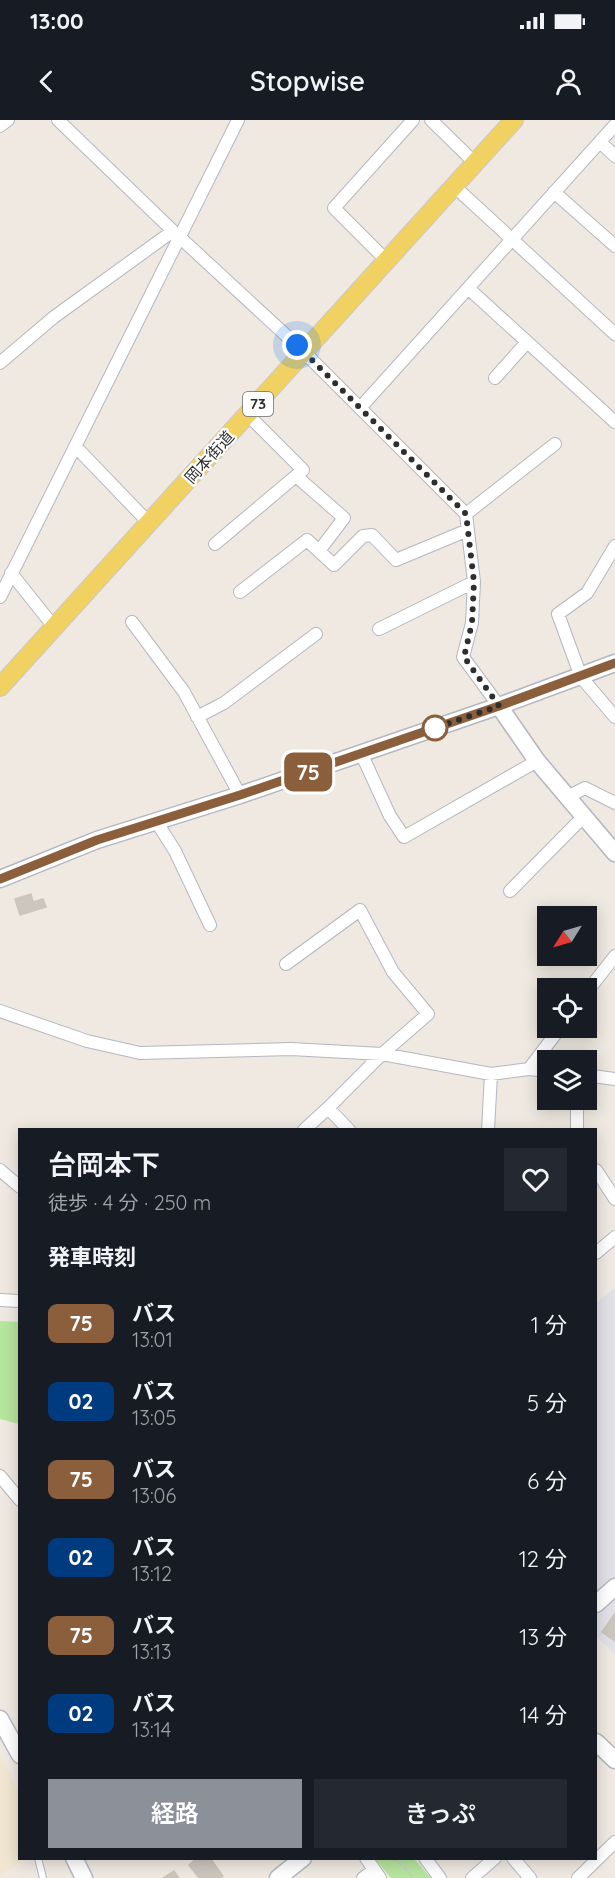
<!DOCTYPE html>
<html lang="ja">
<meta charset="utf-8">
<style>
:root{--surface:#171b24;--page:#242831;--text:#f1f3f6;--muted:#9ea1a6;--accent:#8c9099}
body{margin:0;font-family:Quicksand,"Noto Sans JP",sans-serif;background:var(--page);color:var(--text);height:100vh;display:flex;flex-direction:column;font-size:22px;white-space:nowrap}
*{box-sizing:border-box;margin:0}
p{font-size:20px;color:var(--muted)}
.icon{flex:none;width:33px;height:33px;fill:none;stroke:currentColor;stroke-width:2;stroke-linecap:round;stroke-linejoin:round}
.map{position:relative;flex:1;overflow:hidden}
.sheet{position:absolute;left:18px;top:1008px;width:579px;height:732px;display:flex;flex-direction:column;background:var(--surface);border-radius:0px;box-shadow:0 3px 15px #0003}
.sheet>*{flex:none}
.badge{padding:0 12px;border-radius:9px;font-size:21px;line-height:39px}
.needle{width:39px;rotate:233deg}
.fabs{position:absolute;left:537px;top:786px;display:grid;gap:12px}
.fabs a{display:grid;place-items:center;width:60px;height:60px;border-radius:0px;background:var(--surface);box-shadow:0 3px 15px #0003;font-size:30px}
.you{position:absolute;width:30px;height:30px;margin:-15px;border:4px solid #fff;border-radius:50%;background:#1a73e8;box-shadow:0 0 0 9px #1a73e833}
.map>.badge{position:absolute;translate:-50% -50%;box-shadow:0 0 0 3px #fff}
h2{padding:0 30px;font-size:22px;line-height:54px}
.round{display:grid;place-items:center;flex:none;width:63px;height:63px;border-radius:0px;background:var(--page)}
.summary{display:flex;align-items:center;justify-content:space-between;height:102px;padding:0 30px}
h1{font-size:28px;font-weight:600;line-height:45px}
.action{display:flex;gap:12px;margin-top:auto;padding:12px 30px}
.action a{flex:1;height:69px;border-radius:0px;background:var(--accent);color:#fff;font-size:24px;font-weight:600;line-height:69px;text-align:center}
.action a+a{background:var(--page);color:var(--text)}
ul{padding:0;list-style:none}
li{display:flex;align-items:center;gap:18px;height:78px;padding:0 30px}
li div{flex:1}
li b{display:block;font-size:22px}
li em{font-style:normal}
li .badge{min-width:66px;font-weight:700;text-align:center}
.status{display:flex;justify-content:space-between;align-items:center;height:42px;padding:0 30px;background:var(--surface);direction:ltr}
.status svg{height:16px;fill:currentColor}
header{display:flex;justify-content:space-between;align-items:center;height:78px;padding:0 30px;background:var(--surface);font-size:27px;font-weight:600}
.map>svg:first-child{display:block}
.industrial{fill:#e3e1e8}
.education{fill:#f0e6d1}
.green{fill:#b6e59e}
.building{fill:#cbc7bf;stroke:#cbc5ba;stroke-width:1.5}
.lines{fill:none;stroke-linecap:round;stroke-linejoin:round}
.lane-casing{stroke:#b4b7c1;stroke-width:8}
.street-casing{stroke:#b4b7c1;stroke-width:14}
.secondary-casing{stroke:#b4b7c1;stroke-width:19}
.primary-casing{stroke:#c9c9c9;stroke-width:20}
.path{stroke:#c9c9c9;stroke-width:2;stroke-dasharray:4.5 3;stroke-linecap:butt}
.lane{stroke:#fff;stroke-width:6}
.street{stroke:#fff;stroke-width:12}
.secondary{stroke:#fff;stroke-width:16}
.primary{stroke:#f2d163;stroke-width:18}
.line-casing{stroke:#fff;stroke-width:14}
.line{stroke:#8b5e3c;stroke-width:9}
.walk{stroke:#2e2e2e;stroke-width:6;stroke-dasharray:0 10.8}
.stop-dot{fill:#fff;stroke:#8b5e3c;stroke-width:3}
.labels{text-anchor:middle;stroke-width:4.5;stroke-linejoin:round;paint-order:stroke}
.shield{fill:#fff;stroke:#6d6d6d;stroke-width:1.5}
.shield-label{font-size:15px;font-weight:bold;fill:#2e2e2e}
.street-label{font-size:16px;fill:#2e2e2e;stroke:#fff}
</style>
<div class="status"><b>13:00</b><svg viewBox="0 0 49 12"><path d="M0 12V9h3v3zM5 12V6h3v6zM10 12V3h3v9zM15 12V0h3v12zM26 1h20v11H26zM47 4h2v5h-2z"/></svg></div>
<header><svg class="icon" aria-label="back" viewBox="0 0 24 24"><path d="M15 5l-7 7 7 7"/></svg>Stopwise<svg class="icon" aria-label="person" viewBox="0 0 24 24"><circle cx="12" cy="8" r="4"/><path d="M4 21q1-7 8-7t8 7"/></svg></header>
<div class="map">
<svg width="615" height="1758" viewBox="0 0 615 1758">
<rect width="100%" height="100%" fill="#efe9e1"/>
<path class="industrial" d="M615,1168v366l-19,-18v-333z"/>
<path class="education" d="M0,1634l19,38 1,66 4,1 -24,17z"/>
<path class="green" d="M0,1201l19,1v102l-19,-5z
M375,1739h39l17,19h-40z"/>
<path class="building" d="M31,774l2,8 10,-3 3,8 -26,8 -5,-16z
M615,1493v28l-13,-9z
M197,1738h13l13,18 -3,2h-21l-10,-13z
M174,1751l5,7h-16z"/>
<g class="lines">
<defs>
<path id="lane" d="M38,1738l5,20"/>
<path id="street" d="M58,0l115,111 131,121 162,162 8,68 -2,41 -9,34 36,49
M431,0l44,43
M0,6l8,-6
M600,22l15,14
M454,66l161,148
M554,72l61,54
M386,140l-52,-52 79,-88
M468,168l147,134
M0,243l54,-46 119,-86
M495,258l32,-36
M360,288l255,-283
M75,326l74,77
M296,356l48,42 -25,33
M466,394l89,-70
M215,424l88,-74 -55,-55
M615,426l-28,47 -29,21 23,63 34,40
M11,453l43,54
M240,472l67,-52 27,25 29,-29 9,-1 24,25 72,-30
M0,477l238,-477
M132,502l52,70 56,103
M379,509l95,-47
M197,597l27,-14 92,-69
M361,633l29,63 14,21 133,-76
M567,677l18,-9 30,15
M156,701l19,30 35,74
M510,771l74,-75
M286,844l74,-54 33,62 35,42 -46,40 -54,54 -24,22
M586,873l29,-37
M0,891l87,30 53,12 151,-4 91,5 109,20 38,-5 19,2
M529,949l31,-41
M586,955l29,4
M328,988l21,22
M488,1010l3,-56
M577,1010v-30
M0,1050l20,17
M596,1050l19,29
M596,1133l19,-16
M0,1180l20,1
M0,1356l20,24
M366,1738l14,20
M425,1738l15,20
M513,1738l17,20
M363,1758l11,-8
M472,1758l23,-20
M578,1758l37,-36"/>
<path id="secondary" d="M499,586l38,55 78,92
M0,759l97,-39 143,-45 259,-89 116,-43
M596,1484l19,-17
M0,1599l20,36
M596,1622l19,18
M74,1738l10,20
M278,1758l25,-20"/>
<path id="primary" d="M0,567l514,-567"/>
</defs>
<use href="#lane" class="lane-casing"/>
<use href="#street" class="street-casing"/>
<use href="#secondary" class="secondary-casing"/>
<use href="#primary" class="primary-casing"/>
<path class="path" d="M393,1738l11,9 9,11"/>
<use href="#lane" class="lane"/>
<use href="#street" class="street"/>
<use href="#secondary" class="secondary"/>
<use href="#primary" class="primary"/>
</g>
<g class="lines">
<defs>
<path id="line" d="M0,759l97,-39 143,-45 259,-89 116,-43"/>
</defs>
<use href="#line" class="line-casing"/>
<use href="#line" class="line"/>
<path class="walk" d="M297,225l169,169 8,68 -2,41 -8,34 35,49 -64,22"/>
</g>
<circle class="stop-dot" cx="435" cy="608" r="12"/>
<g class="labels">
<rect class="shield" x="243" y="272" width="30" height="24" rx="4.5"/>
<g class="shield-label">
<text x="258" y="289">73</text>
</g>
<g class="street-label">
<text transform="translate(209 337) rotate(-48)" y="6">岡本街道</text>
</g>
</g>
</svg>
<div class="fabs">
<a><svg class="needle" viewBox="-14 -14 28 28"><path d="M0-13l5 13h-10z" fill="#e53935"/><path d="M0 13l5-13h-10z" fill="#9ea1a6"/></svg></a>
<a><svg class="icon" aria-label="locate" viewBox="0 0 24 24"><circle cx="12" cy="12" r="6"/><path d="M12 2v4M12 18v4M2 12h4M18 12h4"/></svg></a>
<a><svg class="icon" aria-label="layers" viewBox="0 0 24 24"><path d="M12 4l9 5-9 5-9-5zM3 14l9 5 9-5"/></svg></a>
</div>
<div class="you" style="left:297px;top:225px"></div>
<b class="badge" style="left:308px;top:652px;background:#8b5e3c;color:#fff">75</b>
<section class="sheet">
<div class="summary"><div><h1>台岡本下</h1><p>徒歩 · 4 分 · 250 m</p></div><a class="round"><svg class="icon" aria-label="heart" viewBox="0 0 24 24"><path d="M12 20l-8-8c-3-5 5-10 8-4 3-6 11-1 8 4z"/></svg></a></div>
<h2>発車時刻</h2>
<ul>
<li><span class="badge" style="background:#8b5e3c;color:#fff">75</span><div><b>バス</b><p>13:01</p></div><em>1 分</em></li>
<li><span class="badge" style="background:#003b80;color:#fff">02</span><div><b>バス</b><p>13:05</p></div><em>5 分</em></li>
<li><span class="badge" style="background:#8b5e3c;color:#fff">75</span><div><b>バス</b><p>13:06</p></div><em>6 分</em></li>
<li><span class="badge" style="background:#003b80;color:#fff">02</span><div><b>バス</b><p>13:12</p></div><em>12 分</em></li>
<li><span class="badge" style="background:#8b5e3c;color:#fff">75</span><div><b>バス</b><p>13:13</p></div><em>13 分</em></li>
<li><span class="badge" style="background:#003b80;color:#fff">02</span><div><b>バス</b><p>13:14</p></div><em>14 分</em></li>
</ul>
<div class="action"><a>経路</a><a>きっぷ</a></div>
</section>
</div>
